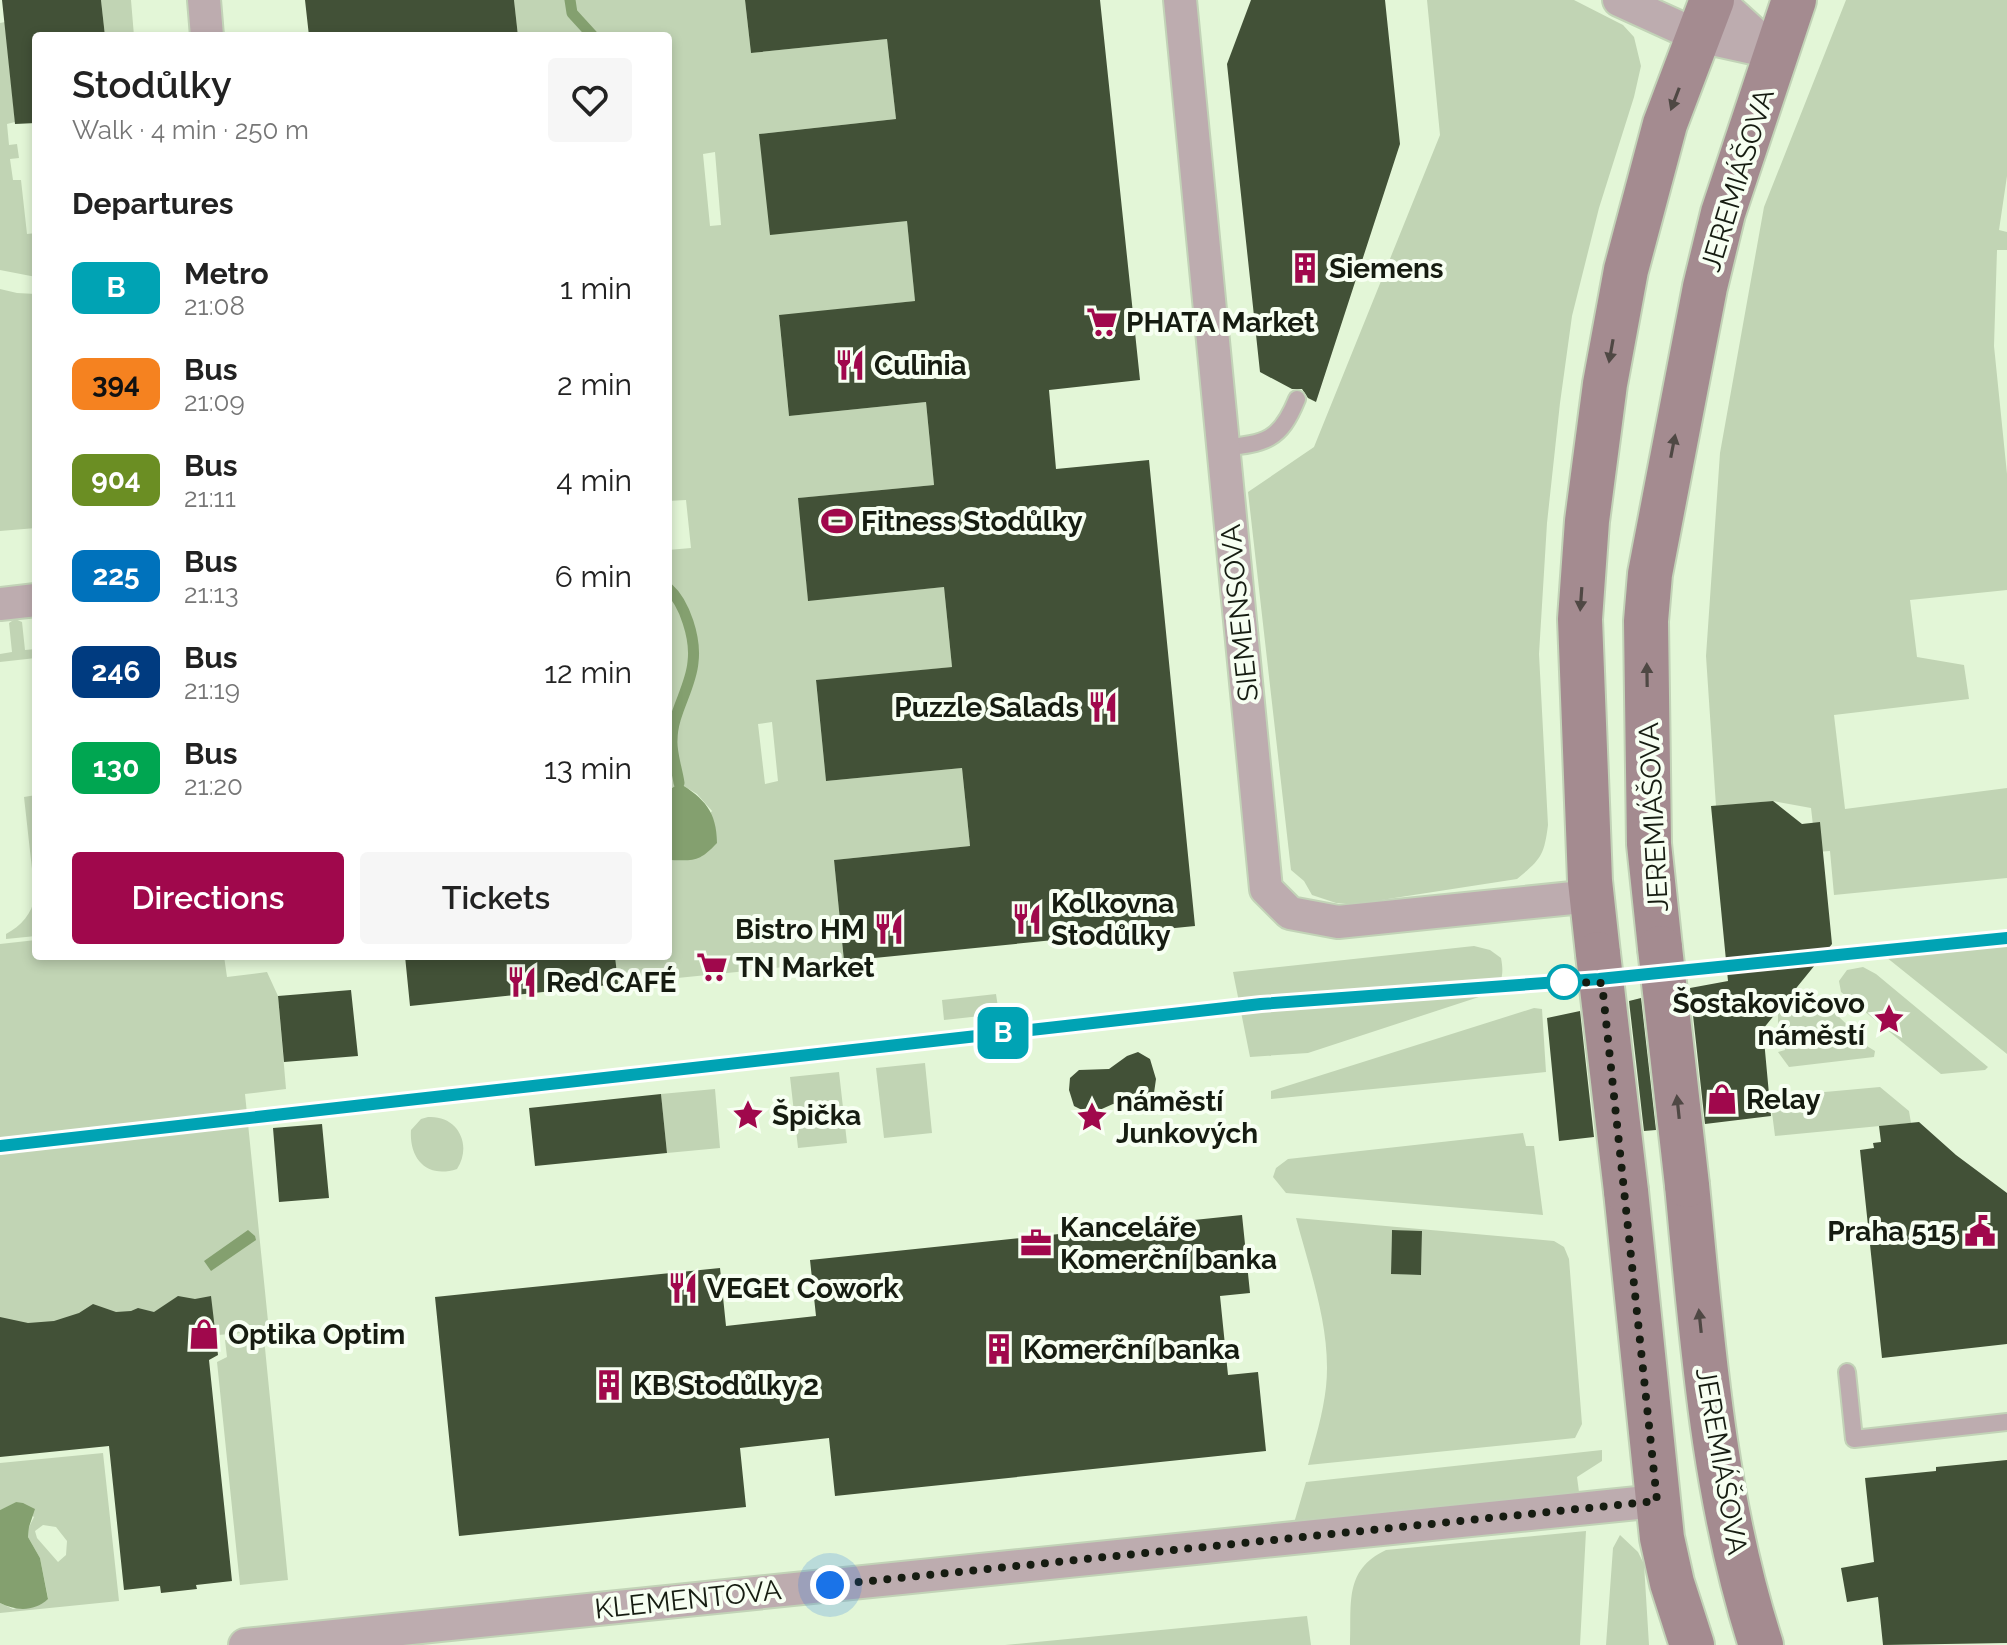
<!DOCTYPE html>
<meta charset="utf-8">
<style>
:root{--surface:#fff;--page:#f6f6f6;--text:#222;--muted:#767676;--accent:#a0084c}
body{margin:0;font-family:Raleway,sans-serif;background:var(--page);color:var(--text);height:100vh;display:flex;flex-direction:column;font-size:30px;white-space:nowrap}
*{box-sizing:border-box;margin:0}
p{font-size:26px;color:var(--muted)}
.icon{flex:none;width:44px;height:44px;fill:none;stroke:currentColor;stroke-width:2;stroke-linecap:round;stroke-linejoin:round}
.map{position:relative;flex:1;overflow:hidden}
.side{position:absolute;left:32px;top:32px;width:640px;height:928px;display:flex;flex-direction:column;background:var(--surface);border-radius:8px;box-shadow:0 4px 12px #0003}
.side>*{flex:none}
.badge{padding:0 16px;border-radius:12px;font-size:28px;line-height:52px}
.you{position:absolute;width:40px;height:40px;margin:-20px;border:6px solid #fff;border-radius:50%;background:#1a73e8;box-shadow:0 0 0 12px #1a73e833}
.map>.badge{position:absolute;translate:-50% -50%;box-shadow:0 0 0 4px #fff}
h2{padding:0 40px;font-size:30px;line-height:72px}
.round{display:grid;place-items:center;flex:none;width:84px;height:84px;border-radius:8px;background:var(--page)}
.overview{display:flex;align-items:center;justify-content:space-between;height:136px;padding:0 40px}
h1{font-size:38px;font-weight:600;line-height:60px}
.cta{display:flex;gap:16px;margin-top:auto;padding:16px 40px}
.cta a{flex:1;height:92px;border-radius:8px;background:var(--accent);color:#fff;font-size:32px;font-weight:600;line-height:92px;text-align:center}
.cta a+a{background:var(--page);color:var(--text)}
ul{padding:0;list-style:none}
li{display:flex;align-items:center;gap:24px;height:96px;padding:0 40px}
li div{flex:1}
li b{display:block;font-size:30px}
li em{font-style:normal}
li .badge{min-width:88px;font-weight:700;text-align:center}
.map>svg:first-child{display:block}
.green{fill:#c1d4b4;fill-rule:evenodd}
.water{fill:#84a06f}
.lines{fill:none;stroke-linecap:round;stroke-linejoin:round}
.stream{stroke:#84a06f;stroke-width:11}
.building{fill:#425137}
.service-casing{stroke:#c2d3b7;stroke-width:20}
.minor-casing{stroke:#c2d3b7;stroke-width:36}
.secondary-casing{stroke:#c2d3b7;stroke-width:48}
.service{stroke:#bdacaf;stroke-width:16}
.minor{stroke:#bdacaf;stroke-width:32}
.secondary{stroke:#a48b90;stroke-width:44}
.secondary-bridge-casing{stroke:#c2d3b7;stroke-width:48;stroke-linecap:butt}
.secondary-bridge{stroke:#a48b90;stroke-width:44}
.oneway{fill:#4f4844}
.line-casing{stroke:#fff;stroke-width:18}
.line{stroke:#00a3b4;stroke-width:12}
.walk{stroke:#161c11;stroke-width:8;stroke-dasharray:0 14.4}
.stop-dot{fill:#fff;stroke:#00a3b4;stroke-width:4}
.labels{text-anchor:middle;stroke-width:8;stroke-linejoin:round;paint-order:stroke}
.street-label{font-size:28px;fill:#161c11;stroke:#f7fff2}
.poi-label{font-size:28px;font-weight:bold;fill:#161c11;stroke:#f7fff2;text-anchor:start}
</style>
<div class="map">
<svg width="2007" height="1645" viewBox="0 0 2007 1645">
<rect width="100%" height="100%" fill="#e3f6d7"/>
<path class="green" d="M101,0h30l3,36h-29z
M514,0h231l6,53 136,-14 9,80 -137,15 148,87 8,80 -136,15 10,100 137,-14 8,83 -135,13 9,102 136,-13 8,80 -136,14 10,100 136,-13 8,78 -136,14 10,101 -226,23 -3,-28h53v-100l3,4 41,-49 -15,-17 -18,-11 -11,8v-241l23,-2 -5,-48 -18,1v-465h-150zM715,152l6,73 -11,1 -7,-72zM772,722l6,59 -13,3 -7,-60z
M1427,0h147l49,25 11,12 7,29 -7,31 -35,111 -27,108 -12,87 -13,120 -8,131 9,171c-4,31 -7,34 -31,54l-155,24h-26l-24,-8 -8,-14 -13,-11 -43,-378 66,-45 126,-312z
M1846,0h161v176l-8,54 8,2v18h-10l-3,96 13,128v116l-97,10 7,57 47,8 5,34 -135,16 11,94 162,-21v90l-173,17 -4,-44 -14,1 -5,-44 -38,-7 -57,5 -10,-150 14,-203 44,-246z
M5,22l10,100 -8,2 2,21 8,-1 2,14 -9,1 3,21h8l6,54 9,-1v44l-36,-7v-247z
M0,289l17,4 19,1v234l-36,3z
M15,619l7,3 3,28 11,-1v9l-36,4v-8l12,-2 -3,-29z
M36,795v141l-30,3v-5c15,-8 26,-20 29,-38l-11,-99z
M2007,932v122l-126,-101 -1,-6 3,-3z
M36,940v16h188l3,21 40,-5 11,24 8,93 -41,5 24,237 -269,21v-408z
M1474,946l16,4 11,8c3,16 2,27 -13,36l-180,59 -58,4 -17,-85z
M1863,967l13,7 112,93 -3,3 -44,4 -100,-82 -2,-11 8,-11z
M996,994l3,20 -55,6 -2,-20z
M1820,999l38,36 -1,5 18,11 -1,6 -85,10 -11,-15 7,-2 -2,-23 -5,-2v-15l6,-8z
M1534,1008l8,1 4,63 -275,27v-8z
M925,1063l7,70 -48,5 -8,-70z
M839,1072l8,71 -49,5 -8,-71z
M1880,1087l29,24 2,12 -136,13 -5,-39z
M715,1089l5,59 -53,5 -6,-59z
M428,1117c29,-2 45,27 29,52 -30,10 -48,-10 -46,-39l10,-11z
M1523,1133l3,13h8l9,69 -257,-22 -13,-16 3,-9 12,-9z
M1296,1218l258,23 10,6 5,12 13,165 -7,14 -267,27c7,-25 15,-51 18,-78 6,-56 -16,-116 -30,-169zM1392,1230l30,2 -1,43 -30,-1z
M264,1338l24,242 -48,5 -23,-223 10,-5 -2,-17z
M1602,1450v11l-25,16 2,15 -285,31 12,-41z
M103,1453l16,148 -119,12v-10l13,6 35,-11 -8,-40 -12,-21 1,-10 5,-10 -18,-15 -16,8v-47zM43,1525l13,2 11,14 -1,14 -8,7 -21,-24 -2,-7z
M1586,1531l-6,114h-230c2,-40 -7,-75 36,-95z
M1620,1535l18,17 6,12 5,81h-43l7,-97z
M1307,1616l4,29h-306z"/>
<path class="water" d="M679,783c25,15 38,29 38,60 -17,18 -22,18 -46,17l-3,-4v-65z
M248,1230l7,6 1,4 -45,31 -7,-10z
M16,1502l7,1 12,6 -6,18 -1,10 12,21 8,41c-14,13 -32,12 -48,4v-93z"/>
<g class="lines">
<path class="stream" d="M570,0l2,13 21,23
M668,588c17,15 28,51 25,74 -2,26 -21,51 -21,78 -1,13 5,29 7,43"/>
</g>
<path class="building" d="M2,0h99l4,36h-69v87l-21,1z
M305,0h209l4,36h-209z
M745,0h355l40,380 -91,10 7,79 93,-9 46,466 -351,35 -10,-101 136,-14 -8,-78 -136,13 -10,-101 136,-13 -8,-80 -136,14 -10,-103 136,-13 -4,-42 -4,-41 -137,14 -10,-101 136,-14 -8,-80 -137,14 -11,-101 137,-15 -9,-80 -136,14z
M1251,0h134l15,144 -84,258 -8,-4 -6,-9h-10l-32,-17 -33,-308z
M1773,801l29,23 18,-2 12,122 -69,85 8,87 -66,8 -15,-136 38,-7 -17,-175z
M405,956h210l3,28 -208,22z
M351,990l7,66 -74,6 -6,-66z
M1641,998l15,132 -12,1 -15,-130z
M1580,1011l14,126 -35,4 -12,-123z
M1138,1052l12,7 6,20 -3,21 -9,9 -31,-5 -18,8h-9l-12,-6 -5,-16 1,-12 9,-8 30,-1 18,-13z
M661,1094l6,59 -132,13 -6,-58z
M1919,1122l37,33 51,38v151l-125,14 -22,-208 14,-2 -1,-5 8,-1 -2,-16z
M322,1124l7,74 -50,4 -6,-74z
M1242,1215l8,78 -30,3 8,79 30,-3 8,79 -431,45 -6,-58 -89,10 6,59 -287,29 -24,-239 285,-29 6,58 90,-10 -6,-56z
M1392,1230l30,1 -1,44 -30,-1z
M178,1296l17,3 16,-3 7,59 -9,5 23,221 -36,4 1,4 -36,4 -1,-7 -36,4 -15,-144 -109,11v-140l28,6 26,-2 25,-8 14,-9 23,8 15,-1 7,-3 16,4z
M2007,1460v183l-124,2 -5,-48 -31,5 -6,-34 33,-6 -9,-84 71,-7v-4z"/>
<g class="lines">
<defs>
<path id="service" d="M1223,448c43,-5 57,-7 74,-49
M1847,1372l7,67 153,-17"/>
<path id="minor" d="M204,0l3,36
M1180,0l86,889 24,24 48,9 254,-26
M1619,0l79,36 77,17
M1717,0l56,51
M0,604l36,-4
M245,1645l1412,-144"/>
<path id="secondary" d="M1660,948l-11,-104 -3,-223 4,-47 55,-287 18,-74 71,-213
M1598,954l-8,-73 -10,-262 7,-98 18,-137 21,-114 39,-146 47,-124
M1687,1185c15,154 26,312 74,460
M1626,1191l36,347 10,45 20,62"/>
</defs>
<use href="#service" class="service-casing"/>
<use href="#minor" class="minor-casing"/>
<use href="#secondary" class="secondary-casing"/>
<use href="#service" class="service"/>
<use href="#minor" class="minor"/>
<use href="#secondary" class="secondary"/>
<defs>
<path id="secondary-bridge" d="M1660,948l27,237
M1598,954l28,237"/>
</defs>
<use href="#secondary-bridge" class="secondary-bridge-casing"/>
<use href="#secondary-bridge" class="secondary-bridge"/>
</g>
<defs><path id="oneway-solid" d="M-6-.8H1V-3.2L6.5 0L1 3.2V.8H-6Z" transform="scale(2)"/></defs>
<g class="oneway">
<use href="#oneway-solid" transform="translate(1675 99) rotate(111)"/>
<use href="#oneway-solid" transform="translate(1611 351) rotate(100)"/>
<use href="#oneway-solid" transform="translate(1673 446) rotate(-79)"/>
<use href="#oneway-solid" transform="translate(1581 599) rotate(94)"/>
<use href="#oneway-solid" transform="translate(1647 675) rotate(-91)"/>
<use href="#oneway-solid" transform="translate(1678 1107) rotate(-96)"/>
<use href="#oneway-solid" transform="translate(1700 1321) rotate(-96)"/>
</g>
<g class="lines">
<defs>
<path id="line" d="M0,1146l1261,-142 338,-25 408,-41"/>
</defs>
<use href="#line" class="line-casing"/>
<use href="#line" class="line"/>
<path class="walk" d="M830,1585l827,-84 -55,-518 -38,-1"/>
</g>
<defs>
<symbol id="building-bare" viewBox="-9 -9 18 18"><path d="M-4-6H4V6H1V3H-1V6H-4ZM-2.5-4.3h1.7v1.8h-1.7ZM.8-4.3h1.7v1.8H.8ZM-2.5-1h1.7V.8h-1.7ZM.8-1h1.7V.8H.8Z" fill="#a0084c" stroke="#f7fff2" stroke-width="2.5" paint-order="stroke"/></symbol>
<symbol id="supermarket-bare" viewBox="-9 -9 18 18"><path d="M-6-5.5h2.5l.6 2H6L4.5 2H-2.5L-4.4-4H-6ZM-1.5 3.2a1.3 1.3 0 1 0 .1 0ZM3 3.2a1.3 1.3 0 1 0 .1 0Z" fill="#a0084c" stroke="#f7fff2" stroke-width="2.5" paint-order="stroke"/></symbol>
<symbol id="restaurant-bare" viewBox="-9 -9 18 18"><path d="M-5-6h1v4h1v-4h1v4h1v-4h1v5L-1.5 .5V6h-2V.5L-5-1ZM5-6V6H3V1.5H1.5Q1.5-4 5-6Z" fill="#a0084c" stroke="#f7fff2" stroke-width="2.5" paint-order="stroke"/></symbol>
<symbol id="stadium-bare" viewBox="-9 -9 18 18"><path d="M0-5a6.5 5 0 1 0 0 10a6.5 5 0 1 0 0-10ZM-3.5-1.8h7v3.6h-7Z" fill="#a0084c" stroke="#f7fff2" stroke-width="2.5" paint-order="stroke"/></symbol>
<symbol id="sight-bare" viewBox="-9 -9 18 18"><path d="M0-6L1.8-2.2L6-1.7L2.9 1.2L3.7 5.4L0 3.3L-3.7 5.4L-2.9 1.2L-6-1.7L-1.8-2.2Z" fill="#a0084c" stroke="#f7fff2" stroke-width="2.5" paint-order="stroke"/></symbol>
<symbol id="shop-bare" viewBox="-9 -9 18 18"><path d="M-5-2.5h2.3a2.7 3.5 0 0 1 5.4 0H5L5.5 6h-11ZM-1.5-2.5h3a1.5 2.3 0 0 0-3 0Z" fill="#a0084c" stroke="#f7fff2" stroke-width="2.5" paint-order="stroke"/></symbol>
<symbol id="civic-bare" viewBox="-9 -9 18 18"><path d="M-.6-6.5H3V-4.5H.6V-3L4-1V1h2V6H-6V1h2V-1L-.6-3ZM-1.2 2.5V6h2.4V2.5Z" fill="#a0084c" stroke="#f7fff2" stroke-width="2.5" paint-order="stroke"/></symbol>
<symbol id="office-bare" viewBox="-9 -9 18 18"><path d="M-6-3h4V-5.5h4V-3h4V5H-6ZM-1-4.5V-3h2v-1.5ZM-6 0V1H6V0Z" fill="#a0084c" stroke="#f7fff2" stroke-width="2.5" paint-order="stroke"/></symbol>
</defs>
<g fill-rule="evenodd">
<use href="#building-bare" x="1283" y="246" width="44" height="44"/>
<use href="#supermarket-bare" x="1080" y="300" width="44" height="44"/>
<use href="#restaurant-bare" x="828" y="343" width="44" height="44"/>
<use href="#stadium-bare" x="815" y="499" width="44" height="44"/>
<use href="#restaurant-bare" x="1081" y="685" width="44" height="44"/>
<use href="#restaurant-bare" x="1005" y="897" width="44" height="44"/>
<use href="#restaurant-bare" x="867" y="907" width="44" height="44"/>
<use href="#supermarket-bare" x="690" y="945" width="44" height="44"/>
<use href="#restaurant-bare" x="500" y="960" width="44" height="44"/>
<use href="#sight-bare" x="1867" y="997" width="44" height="44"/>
<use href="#shop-bare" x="1700" y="1077" width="44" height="44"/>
<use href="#sight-bare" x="726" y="1093" width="44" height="44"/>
<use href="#sight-bare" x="1070" y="1095" width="44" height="44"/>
<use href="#civic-bare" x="1958" y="1209" width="44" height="44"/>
<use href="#office-bare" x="1014" y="1221" width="44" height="44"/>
<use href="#restaurant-bare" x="661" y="1266" width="44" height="44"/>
<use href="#shop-bare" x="182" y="1312" width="44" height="44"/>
<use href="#building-bare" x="977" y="1327" width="44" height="44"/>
<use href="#building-bare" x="587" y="1363" width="44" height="44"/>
</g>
<circle class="stop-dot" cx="1564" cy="982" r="16"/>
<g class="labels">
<g class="street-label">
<text transform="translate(1737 180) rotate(-73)" y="10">JEREMIÁŠOVA</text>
<text transform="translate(1239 613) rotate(-96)" y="10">SIEMENSOVA</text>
<text transform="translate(1653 817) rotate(-93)" y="10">JEREMIÁŠOVA</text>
<text transform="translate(1722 1461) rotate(80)" y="10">JEREMIÁŠOVA</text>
<text transform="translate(688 1599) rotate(-6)" y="10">KLEMENTOVA</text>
</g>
<g class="poi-label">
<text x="1329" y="278">Siemens</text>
<text x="1126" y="332">PHATA Market</text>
<text x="874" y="375">Culinia</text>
<text x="861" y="531">Fitness Stodůlky</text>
<text x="1079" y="717" text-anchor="end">Puzzle Salads</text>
<text x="1051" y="913">Kolkovna<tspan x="1051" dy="32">Stodůlky</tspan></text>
<text x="865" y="939" text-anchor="end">Bistro HM</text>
<text x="736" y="977">TN Market</text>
<text x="546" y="992">Red CAFÉ</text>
<text x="1865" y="1013" text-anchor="end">Šostakovičovo<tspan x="1865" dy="32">náměstí</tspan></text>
<text x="1746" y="1109">Relay</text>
<text x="1116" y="1111">náměstí<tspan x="1116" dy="32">Junkových</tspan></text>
<text x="772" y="1125">Špička</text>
<text x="1060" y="1237">Kanceláře<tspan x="1060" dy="32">Komerční banka</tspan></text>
<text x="1956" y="1241" text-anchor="end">Praha 515</text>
<text x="707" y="1298">VEGEt Cowork</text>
<text x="228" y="1344">Optika Optim</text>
<text x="1023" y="1359">Komerční banka</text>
<text x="633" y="1395">KB Stodůlky 2</text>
</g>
</g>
</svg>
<div class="you" style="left:830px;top:1585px"></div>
<b class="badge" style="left:1003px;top:1033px;background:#00a3b4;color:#fff">B</b>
<section class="side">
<div class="overview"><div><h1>Stodůlky</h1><p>Walk · 4 min · 250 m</p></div><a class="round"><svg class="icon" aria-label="heart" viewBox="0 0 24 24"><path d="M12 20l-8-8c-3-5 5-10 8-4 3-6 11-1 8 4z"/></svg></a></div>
<h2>Departures</h2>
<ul>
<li><span class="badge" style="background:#00a3b4;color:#fff">B</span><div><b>Metro</b><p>21:08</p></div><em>1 min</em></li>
<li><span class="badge" style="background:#f58220;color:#111">394</span><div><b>Bus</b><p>21:09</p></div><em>2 min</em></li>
<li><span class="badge" style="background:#6b8e23;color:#fff">904</span><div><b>Bus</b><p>21:11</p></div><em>4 min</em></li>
<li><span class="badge" style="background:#0072bc;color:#fff">225</span><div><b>Bus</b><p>21:13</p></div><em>6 min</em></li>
<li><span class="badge" style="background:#003b80;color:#fff">246</span><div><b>Bus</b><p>21:19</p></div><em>12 min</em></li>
<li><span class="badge" style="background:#00a651;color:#fff">130</span><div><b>Bus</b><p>21:20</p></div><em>13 min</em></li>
</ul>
<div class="cta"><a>Directions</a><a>Tickets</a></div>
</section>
</div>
